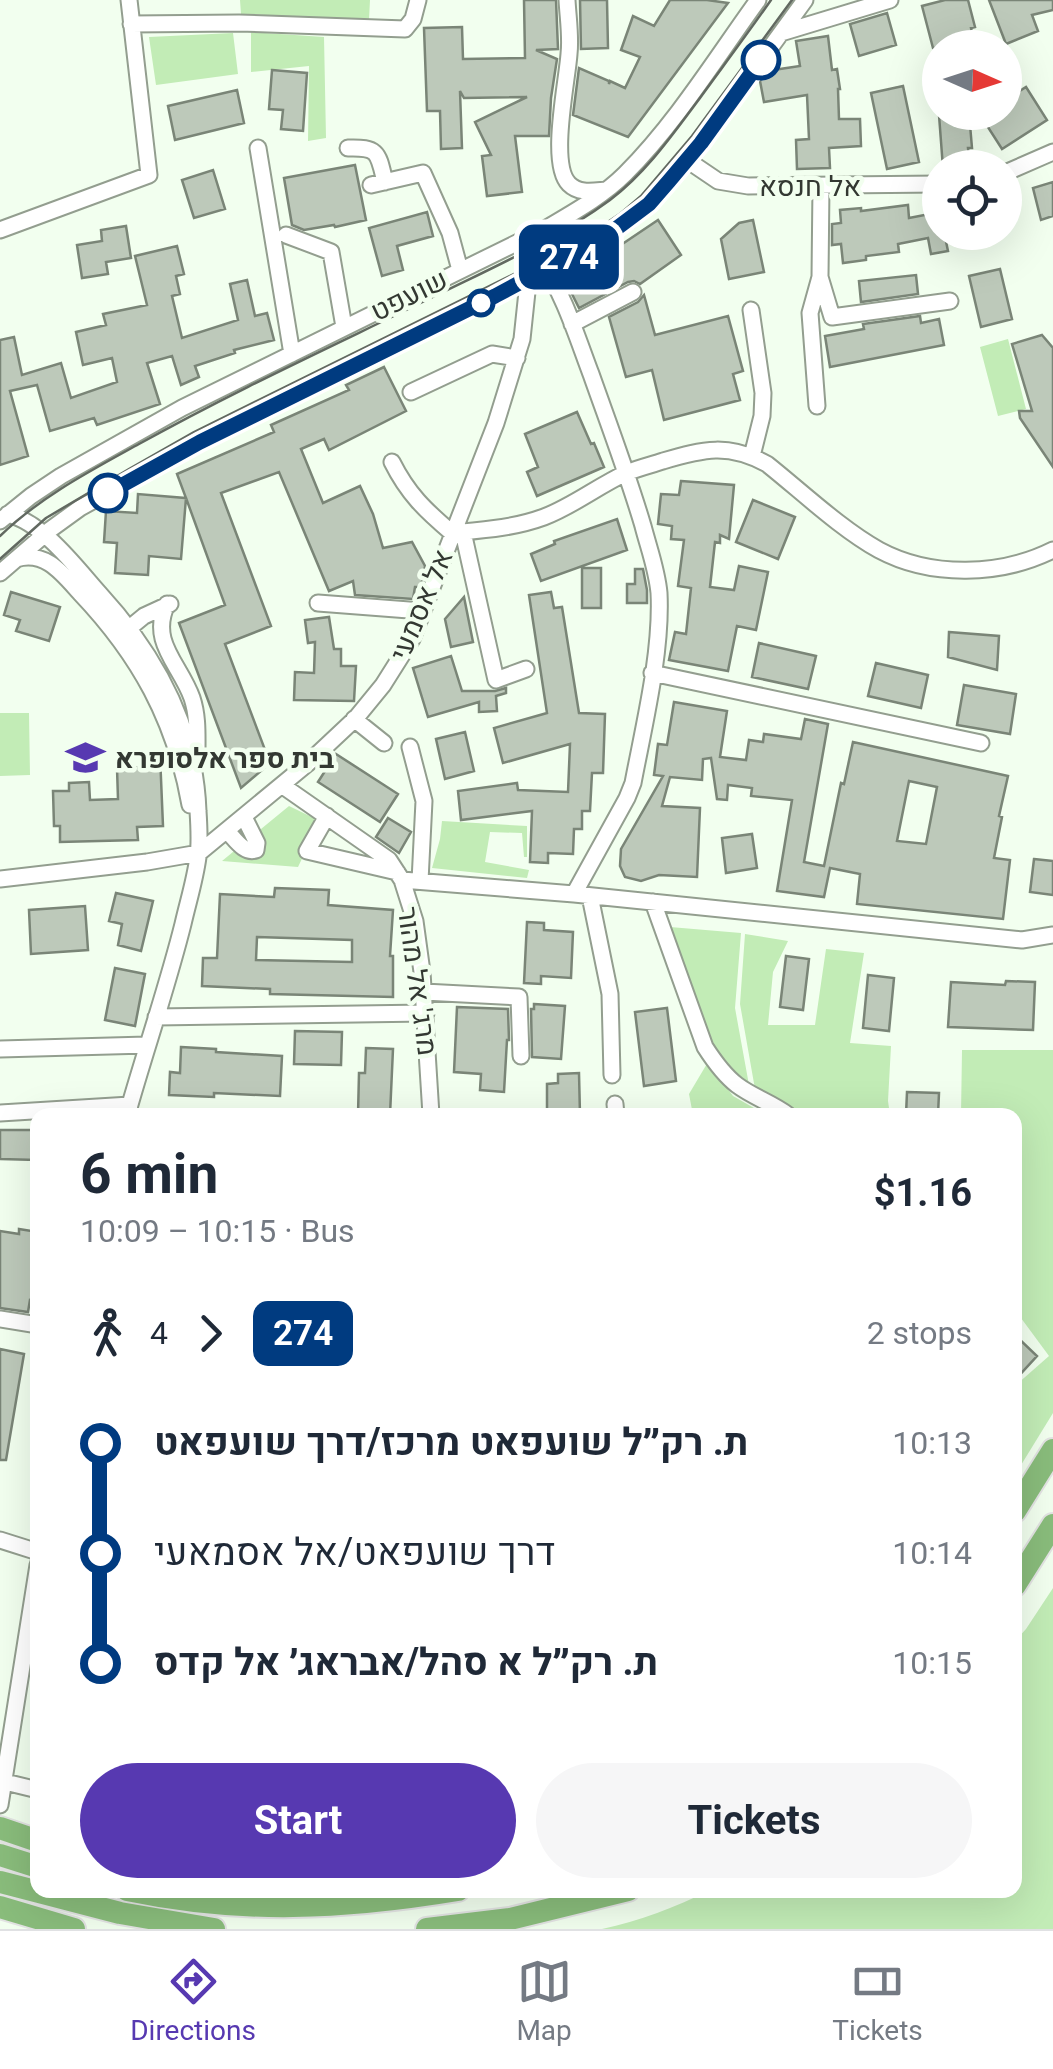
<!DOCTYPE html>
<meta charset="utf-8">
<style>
:root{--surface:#fff;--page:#f6f6f7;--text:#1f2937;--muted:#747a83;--line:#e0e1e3;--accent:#5739b1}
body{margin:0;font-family:Roboto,Heebo,sans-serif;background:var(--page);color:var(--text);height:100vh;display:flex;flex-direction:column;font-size:38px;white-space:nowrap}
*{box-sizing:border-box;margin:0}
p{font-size:32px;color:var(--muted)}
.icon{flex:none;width:55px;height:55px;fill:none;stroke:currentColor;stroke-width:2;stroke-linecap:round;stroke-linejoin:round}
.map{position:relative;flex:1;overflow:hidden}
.panel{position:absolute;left:30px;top:1108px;width:992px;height:790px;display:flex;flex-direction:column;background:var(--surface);border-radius:20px;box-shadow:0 10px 40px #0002}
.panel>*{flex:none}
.badge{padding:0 20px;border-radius:15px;font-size:35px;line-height:65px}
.needle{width:65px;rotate:93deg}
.controls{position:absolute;left:922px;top:30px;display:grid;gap:20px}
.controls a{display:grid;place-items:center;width:100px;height:100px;border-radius:50%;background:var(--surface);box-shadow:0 10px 40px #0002;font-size:50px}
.map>.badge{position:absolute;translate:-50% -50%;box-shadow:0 0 0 5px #fff}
.legs{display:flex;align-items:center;gap:15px;height:110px;padding:0 50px;font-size:32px}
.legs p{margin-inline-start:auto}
.overview{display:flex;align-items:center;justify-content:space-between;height:170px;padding:0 50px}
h1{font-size:55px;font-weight:700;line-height:75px}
.action{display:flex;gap:20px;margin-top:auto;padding:20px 50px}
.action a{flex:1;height:115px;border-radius:60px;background:var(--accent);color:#fff;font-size:40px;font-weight:700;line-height:115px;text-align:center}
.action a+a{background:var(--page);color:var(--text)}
ul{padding:0 50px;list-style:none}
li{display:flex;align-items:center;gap:35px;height:110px;font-size:38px}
li i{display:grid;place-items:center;width:15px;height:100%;margin:0 12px;background:currentColor}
li i::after{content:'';width:25px;height:25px;margin:-12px;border:8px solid;border-radius:50%;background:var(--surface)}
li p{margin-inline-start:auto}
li:first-child i{background:linear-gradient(#0000 50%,currentColor 0)}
li:last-child i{background:linear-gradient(currentColor 50%,#0000 0)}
.tabs{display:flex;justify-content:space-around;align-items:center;height:140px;border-top:2px solid var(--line);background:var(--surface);font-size:28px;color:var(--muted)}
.tabs a{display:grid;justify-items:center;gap:5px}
.tabs .active{color:var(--accent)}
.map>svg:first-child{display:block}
.green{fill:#c2ecb6}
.building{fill:#bdc9ba;stroke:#7a8577;stroke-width:2.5;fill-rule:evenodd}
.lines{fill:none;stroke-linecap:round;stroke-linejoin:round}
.minor-casing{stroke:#939e8f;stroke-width:19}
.highway-casing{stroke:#e2e3e2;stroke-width:26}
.minor{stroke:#fff;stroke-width:15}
.highway{stroke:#89bc7b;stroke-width:22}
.tram{stroke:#626961;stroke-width:2.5}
.line-1-casing{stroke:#fff;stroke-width:22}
.line-1{stroke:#003b80;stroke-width:15}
.stop-1-dot{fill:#fff;stroke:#003b80;stroke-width:5}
.labels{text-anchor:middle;stroke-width:9;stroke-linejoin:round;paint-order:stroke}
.street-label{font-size:28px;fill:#333832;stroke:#f2ffef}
.poi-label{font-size:28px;font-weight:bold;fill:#333832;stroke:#f2ffef;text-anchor:start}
</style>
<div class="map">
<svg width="1053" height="1929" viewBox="0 0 1053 1929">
<rect width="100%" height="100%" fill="#f2ffef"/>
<path class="green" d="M240,0h130l-1,20 -128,-6z
M251,32l73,5 2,101 -18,3 1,-75 -58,6z
M233,33l5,41 -82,11 -7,-48z
M1008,339l18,70 -28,7 -18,-69z
M0,713h29l1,62 -30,1z
M289,806l31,15 -22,46 -76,-6z
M442,821l85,5v31h-3l-2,-24 -32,-1 -5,30 44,8 -2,8 -95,-10 8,-29z
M670,927l71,6 -6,75 14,77 -27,-21 -11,-21z
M745,934l43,7 -15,31 -5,53h47l11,-76 38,4 -14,90 41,3 -3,55 2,14h-89l-20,-14 -26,-12 -15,-85z
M962,1050h91v363l-38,62v-89l34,-30 -34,-46v-123l2,-15 -2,-1v-56h-54z
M708,1062l25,34 33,19h-73l-4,-21z
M1053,1588v341h-451c37,-8 74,-22 108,-39h305v-249l11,-12z"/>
<path class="building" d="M524,0h32l2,49 -22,1 21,9 -6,39 -2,38h-34l7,56 -35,4 -5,-40 9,-1 -16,-33 52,-25 -63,1 -4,-7 2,57 -21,1 -1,-38h-13l-3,-83 38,-1 1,32 62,-1z
M580,0h27l1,48 -27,1z
M670,0h37l21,3 -100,134 -55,-22 6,-47 30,13v3l1,-3 15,7 15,-31 -19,-7 12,-34 21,10z
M945,0h23l7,27 -4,1 4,20h-42l-11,-42z
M989,0h64v10l-21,5 6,16 -32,13z
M887,13l9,32 -37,11 -9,-32z
M828,36l4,34 5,-1 3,20h-2l1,30h21l1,27 -32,2 1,20 -33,1 -1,-29 13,-1 -2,-44 -43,7 -4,-21 7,-10 33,-5 -4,-25z
M272,70l35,3 -4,58 -22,-2 2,-19 -14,-1z
M903,86l16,76 -32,7 -16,-76z
M1026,87l21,33 -45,29 -18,-28 14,-9h7v-12z
M237,90l7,33 -69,17 -7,-34z
M969,113l3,35h-4l2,20h-27l-4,-53z
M355,165l11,55 -31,7 -1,-2 -30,5 -12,-5 -8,-47z
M213,170l12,39 -31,9 -12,-38z
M1053,182v34l-12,4 -8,-32z
M908,205l1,13 31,-6v20h4l4,19 -17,3 -3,-16 -30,6 1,8 -33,4v4l-23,3 -2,-19 -9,1v-21l9,-1 -1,-13 21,-2v3z
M427,212l6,24 -36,10 6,24 -21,6 -13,-48z
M658,220l23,35 -41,29 -6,-3 -6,1 -49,26 -16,-32 38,-23 2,4z
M753,220l11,52 -35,7 -8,-40 18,-16z
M126,226l5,32 -25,4 2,12 -26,4 -5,-33 25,-4 -1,-11z
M177,246l7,28 -8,2 4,18 -8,2 10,42 56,-18 -8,-36 17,-4 8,36 12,-3 7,27 -40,10 1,3 -40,13 4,11 -18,8 -9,-29 -25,7 13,41 -63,21 -3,-7 -44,13 -13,-46 -27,6 18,65 -28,9v-125l14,-3 8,38 39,-12 10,35 46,-16 -5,-24 -29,7 -7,-33 30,-7 -3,-11 44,-9 -12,-49z
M1000,269l12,50 -31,8 -12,-51z
M916,275l2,19 -57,8 -2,-21z
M644,295l11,40 73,-19 15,55 -10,3 7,26 -76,20 -12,-50 -26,7 -17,-60 29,-15z
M920,316l1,7 18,-4 5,26 -114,22 -5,-31 39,-7 -1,-5z
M1042,335l11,13v119l-33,-49 -1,-7h13l-20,-67z
M384,367l22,44 -77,39 -5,-11 -23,10 22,54 37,-17 13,28 10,34 29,-6 13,24 -2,13 -3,8h-5l-2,12 -58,-4 -2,-14 -24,10 -50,-119 -58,21 50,133 -46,18 45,119 -29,25 -62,-165 46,-18 -39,-107 -5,61 -32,-3 -1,19 -33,-2 2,-30 -13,-1 2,-31 31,2 1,-19 48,4 -9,-24 97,-42 -3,-7 78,-35 -3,-5z
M577,412l14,32 3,-1 10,24 -67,29 -10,-24 11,-5 -13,-33z
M681,481l53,4 -5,54 -9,-4v8l-5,-1 -5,45 24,3 5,-24 29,6 -12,58 -19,-4 -9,45 -59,-11 6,-28 11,2 5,-46 -13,-2 6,-46 -13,-1 1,-13 -14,-2 3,-30 18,1z
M753,500l42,17 -17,42 -42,-17z
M617,519l10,31 -86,31 -10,-27 24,-10 -1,-3z
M582,568h19v40h-19z
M635,569h8l4,21v13h-20v-19h8z
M11,592l49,15 -11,34 -33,-10 4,-11 -16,-5z
M551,592l3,16 8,-1 17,106 26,1 -2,59h-11l-2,38h-8v18h-8l-1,25 -25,-1v10l-18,-1 2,-51 -71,9 -3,-29 59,-8 1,7 50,2 2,-48 -67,19 -9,-35 53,-15 -18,-118z
M464,597l9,45 -22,5 -6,-28z
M329,617l5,32h7v17h15l-2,35 -60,-1 1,-28 19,1 1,-31 -7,1 -3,-23z
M949,632l50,4 -2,34 -49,-13z
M759,643l57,13 -8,33 -56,-12z
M451,656l11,35h33l11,-3v5l-10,3 1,15 -18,1v-10l-51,15 -15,-49z
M876,663l52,12 -7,33 -53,-12z
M964,685l52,9 -6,40 -53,-9z
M674,702l53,9 -7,46 26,3 3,-20 14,2 1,-8 37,5 4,-20 23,5 -24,138 20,4 17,-83 3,1 9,-42 155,34 -9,40 3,1 -8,41 16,2 -7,59 -146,-15 3,-30 -30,-6 -6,29 -47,-6 15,-91 -41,-4 1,-8 -24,-3 -1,15 -10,-1 -6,-41 -8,1 -1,21 -32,-3 -8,29 38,2 -3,69 -38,-2 -18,6 -16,-4 -5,-11 1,-17 42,-73 -9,-1 4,-31 9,1zM909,781l28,6 -11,57 -29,-3z
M465,732l9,39 -29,8 -9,-40z
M336,754l62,40 -18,28 -62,-40z
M160,755l3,71 -26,1 1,13 -78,2v-16h-6l-1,-35h16v-8l20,-1 1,18 28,-1 -1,-31 26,-1 -1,-11z
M388,818l23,14 -12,21 -23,-16z
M752,834l5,34 -31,5 -4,-35z
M1034,859l19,2v34l-23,-3z
M275,888l54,2 -1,15 65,5 -3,46h3v41l-123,-3v-5l-68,-3 1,-28h14l3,-64 54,3zM257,937l95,3v22l-96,-2z
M116,893l37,8 -12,50 -23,-6 4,-21 -13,-3z
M85,906l3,44 -57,4 -2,-44z
M527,922l17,1v7l29,2 -2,46 -30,-2v8l-17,-1z
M786,956l23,3 -6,51 -23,-3z
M115,968l30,6 -10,52 -30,-6z
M868,975l26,3 -5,53 -26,-3z
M1006,981l29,1 -2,48 -85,-3 3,-45 54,3z
M534,1004l31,2 -4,53 -29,-2 -1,-48h3z
M457,1007l51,2 1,31h-2l-3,52 -24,-2 1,-16 -27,-2z
M667,1008l9,73 -32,5 -9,-74z
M295,1031l47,1 -1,33 -47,-1z
M181,1047l35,2v3l66,4 -2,40 -66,-3v4l-45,-2 1,-23 10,1z
M366,1048l27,1 -3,66h-32l1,-42h6z
M579,1073l1,42h-33v-31l11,-1v-9z
M907,1092l32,1 -1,22h-32z
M0,1130h37v30l-37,-1z
M19,1229l19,3v69l-8,-1 -2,12 -28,-4v-77l19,3z
M1015,1335l22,21 -22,24z
M0,1349l24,5 -18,106h-6z"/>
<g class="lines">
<defs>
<path id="minor" d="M567,0c1,18 4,37 2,54 -2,29 -20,110 0,130 10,10 24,7 37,6
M131,24l108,-1 166,6 8,-10 5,-19
M781,33l109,-33
M258,148l34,206
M348,148c31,-1 30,5 37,34
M687,160l31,21 30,5 192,-2
M1005,173l48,-21
M371,185l52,-12 27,60 10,37
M0,230l149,-55 -20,-175
M286,235l45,17 13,75
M541,262c22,29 37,78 50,112 18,51 37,101 52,152 6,23 14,44 16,67 3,59 -15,132 -26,190l-6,15 -53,96
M820,277l12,40 118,-16
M751,310l12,83 -1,23 -10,40
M572,324l61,-32
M411,392l81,-38 25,4
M817,406l-7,-93 10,-36 1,-91
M392,462c16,32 33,48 60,71 32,-3 62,-5 92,-16 29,-11 54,-31 82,-44 12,-5 25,-8 37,-12 41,-12 65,-18 104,3 34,27 74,65 112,86 52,28 122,26 174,0
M8,514c35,9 67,52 91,79 57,62 96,133 99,218 1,15 2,31 0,46 -3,23 -10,45 -15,67 -16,64 -38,127 -56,191
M0,521l31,-25 30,-20 121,-68 365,-180c27,-16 56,-32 78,-54 51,-51 91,-116 133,-174
M463,532l33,148 30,-11
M16,559c29,-9 46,14 64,34 59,62 95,127 110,212
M0,573l51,-44 29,-21 54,-30 65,-36 312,-154 59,-31 58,-36 21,-17 52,-61 104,-143
M318,603l104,8
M167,604c-18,38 13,60 25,94 6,18 5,36 5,55
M122,634l22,-18 26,-12
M652,673l329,70
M354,719l30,24
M410,747l14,54 -4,80
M283,786l106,74 13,20 13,41 7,51 9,143
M327,816l-20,35 90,21
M227,831c8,8 17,23 29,19l1,-7 -13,-26
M0,879l147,-17 52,-9 108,-89 49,-46 27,-33 29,-46 84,-216 26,-84 9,-85 7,-15 9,-11
M402,880l172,14 448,46 31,-5
M590,896l20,98 2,81
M653,902l52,145c9,14 19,28 32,38 16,12 35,18 51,30
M424,992l95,5 2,59
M156,1017l270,-4
M0,1049l147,-4
M615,1104l1,11
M0,1113l130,-8
M0,1319l38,6
M0,1540l38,12
M5,1782l33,8
M0,1805l38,-240"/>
<path id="highway" d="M1015,1511l38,-61
M1015,1585l38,-60
M0,1828l38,13
M0,1855l38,12
M0,1882l120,31 94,16
M127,1890c115,24 216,19 331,0
M0,1907l74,22
M427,1929l83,-10 118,-29"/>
</defs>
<use href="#minor" class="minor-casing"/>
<use href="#highway" class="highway-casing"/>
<use href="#minor" class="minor"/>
<use href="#highway" class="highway"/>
<path class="tram" d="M0,536c40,-39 90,-65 139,-92 97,-54 198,-100 298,-149 59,-29 120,-56 173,-95 36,-27 63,-66 90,-102 24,-33 48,-65 71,-98
M0,559l46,-41 83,-49 65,-37 330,-163 75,-41 22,-15 20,-17 51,-60 100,-136"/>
</g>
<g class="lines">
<defs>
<path id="line-1" d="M108,493l92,-51 295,-146 110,-59 44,-33 20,-23 32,-38 60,-83"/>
</defs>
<use href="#line-1" class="line-1-casing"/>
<use href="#line-1" class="line-1"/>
</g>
<defs>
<symbol id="school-bare" viewBox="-9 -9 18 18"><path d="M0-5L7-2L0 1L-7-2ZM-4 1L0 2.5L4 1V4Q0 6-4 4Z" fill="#5739b1" stroke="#f2ffef" stroke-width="2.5" paint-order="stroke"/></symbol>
</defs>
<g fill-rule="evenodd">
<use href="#school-bare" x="58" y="730" width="55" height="55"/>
</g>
<g class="stop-1-dot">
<circle cx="761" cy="60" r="18"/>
<circle cx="481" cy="303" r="12"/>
<circle cx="108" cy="493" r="18"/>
</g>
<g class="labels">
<g class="street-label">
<text x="810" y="196">אל חנסא</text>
<text transform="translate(409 295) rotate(-26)" y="10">שועפט</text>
<text transform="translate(421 605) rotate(-67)" y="10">אל אסמעי</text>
<text transform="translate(418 981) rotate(82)" y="10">מרג' אל מהור</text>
</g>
<g class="poi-label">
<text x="115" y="768">בית ספר אלסופרא</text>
</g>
</g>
</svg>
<div class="controls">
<a><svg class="needle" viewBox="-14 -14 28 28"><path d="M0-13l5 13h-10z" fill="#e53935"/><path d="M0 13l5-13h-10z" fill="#747a83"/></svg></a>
<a><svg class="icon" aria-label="locate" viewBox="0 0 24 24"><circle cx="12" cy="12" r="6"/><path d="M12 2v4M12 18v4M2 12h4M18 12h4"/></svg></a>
</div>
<b class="badge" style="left:569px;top:257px;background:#003b80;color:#fff">274</b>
<section class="panel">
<div class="overview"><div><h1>6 min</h1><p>10:09 – 10:15 · Bus</p></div><b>$1.16</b></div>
<div class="legs"><svg class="icon" aria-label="walk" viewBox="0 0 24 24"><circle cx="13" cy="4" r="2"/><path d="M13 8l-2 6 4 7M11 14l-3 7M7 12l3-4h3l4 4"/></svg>4<svg class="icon" aria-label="forward" viewBox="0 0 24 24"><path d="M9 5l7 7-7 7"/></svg><b class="badge" style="background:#003b80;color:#fff">274</b><p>2 stops</p></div>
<ul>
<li><i style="color:#003b80"></i><b>ת. רק״ל שועפאט מרכז/דרך שועפאט</b><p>10:13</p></li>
<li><i style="color:#003b80"></i><span>דרך שועפאט/אל אסמאעי</span><p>10:14</p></li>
<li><i style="color:#003b80"></i><b>ת. רק״ל א סהל/אבראג׳ אל קדס</b><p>10:15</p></li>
</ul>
<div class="action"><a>Start</a><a>Tickets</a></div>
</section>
</div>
<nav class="tabs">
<a class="active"><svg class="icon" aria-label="directions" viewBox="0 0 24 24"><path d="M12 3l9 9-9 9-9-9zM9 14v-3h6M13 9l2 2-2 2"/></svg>Directions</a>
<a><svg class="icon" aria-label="map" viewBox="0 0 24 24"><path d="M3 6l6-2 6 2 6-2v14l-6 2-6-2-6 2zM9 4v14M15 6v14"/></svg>Map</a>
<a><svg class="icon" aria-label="tickets" viewBox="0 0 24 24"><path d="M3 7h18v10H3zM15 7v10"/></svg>Tickets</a>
</nav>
